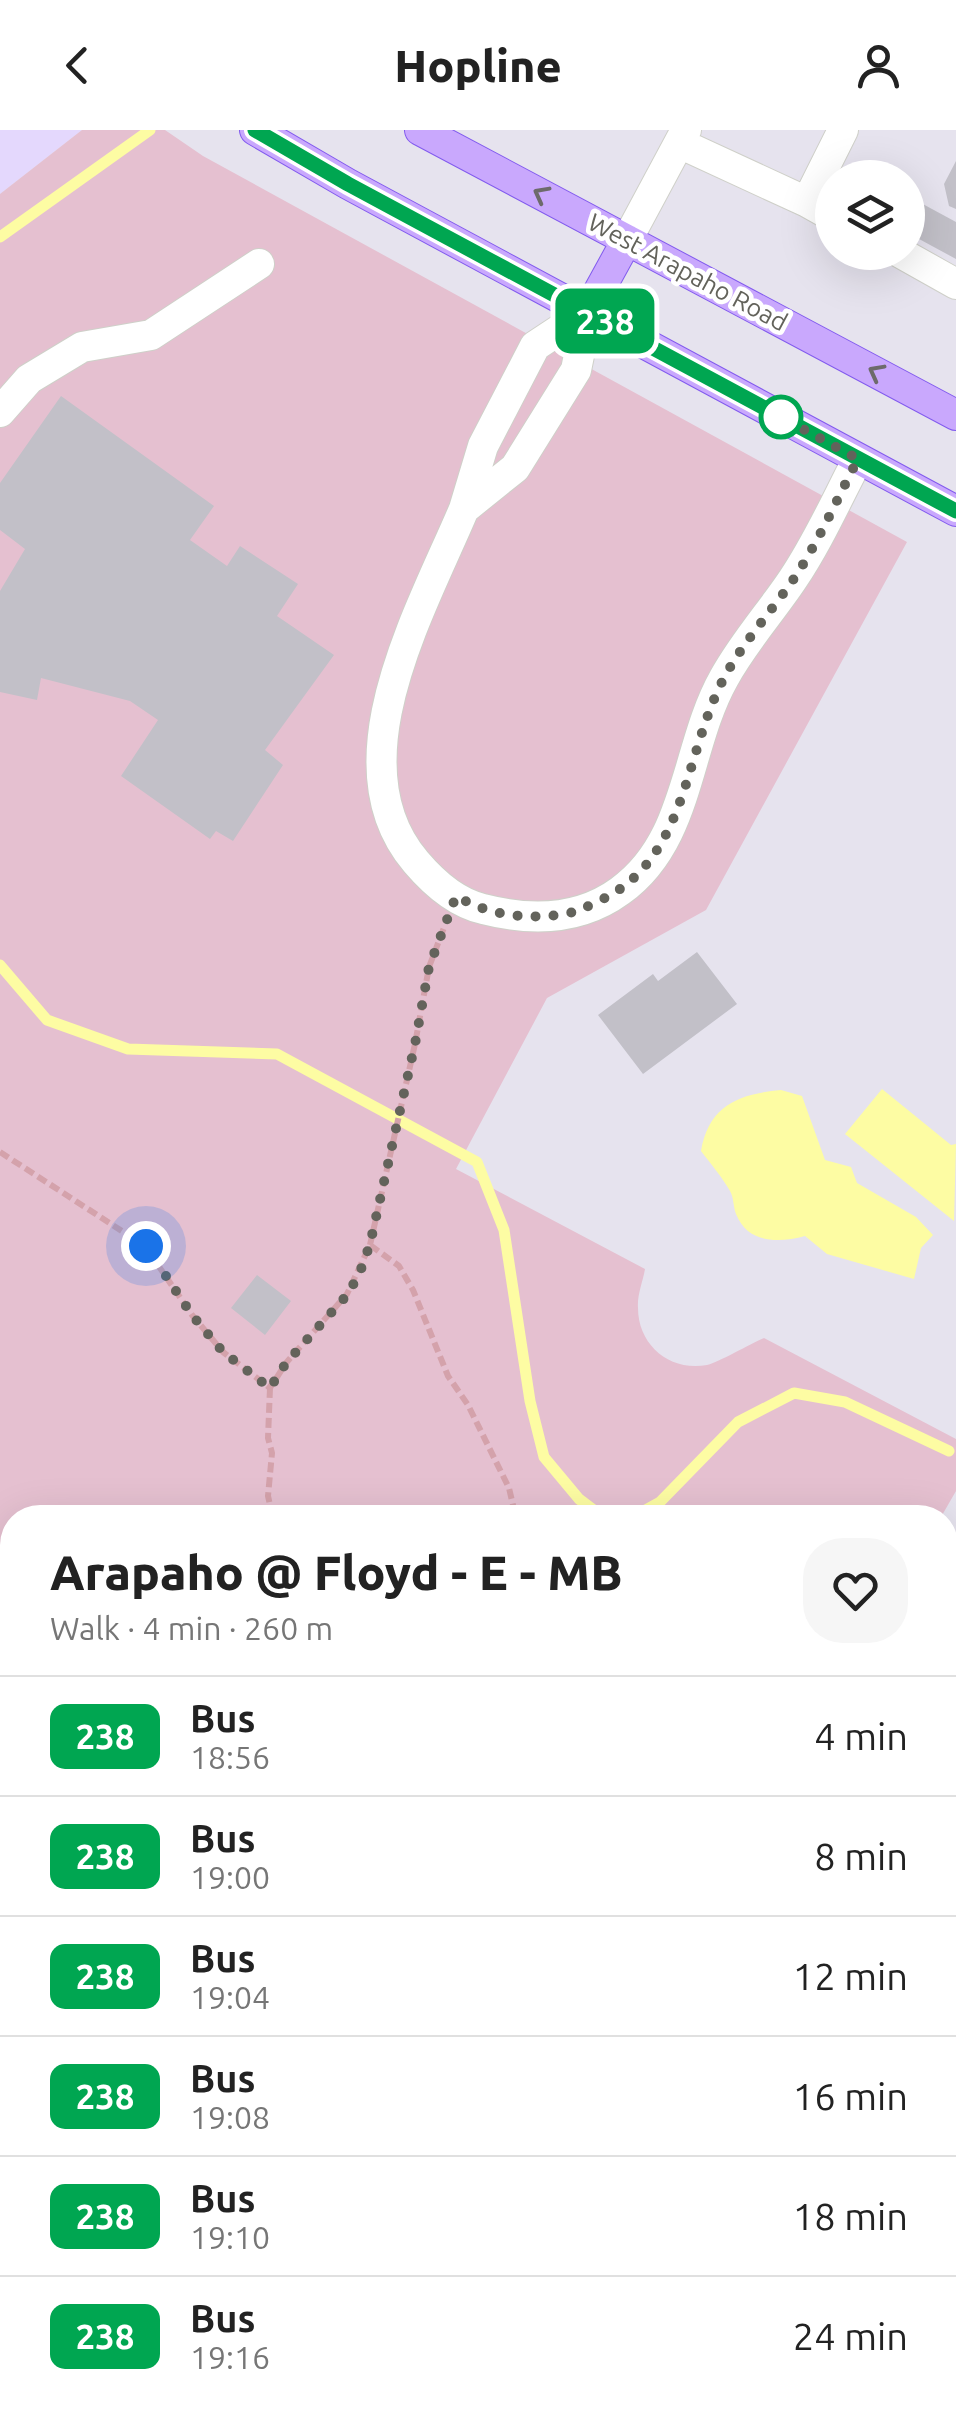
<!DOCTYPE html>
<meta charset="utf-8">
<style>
:root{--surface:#fff;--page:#f6f6f6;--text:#222;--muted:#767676;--line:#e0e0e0}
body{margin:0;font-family:Ubuntu,sans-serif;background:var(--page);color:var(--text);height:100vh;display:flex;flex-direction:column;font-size:38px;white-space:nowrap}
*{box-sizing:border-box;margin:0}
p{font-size:32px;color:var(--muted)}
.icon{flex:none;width:55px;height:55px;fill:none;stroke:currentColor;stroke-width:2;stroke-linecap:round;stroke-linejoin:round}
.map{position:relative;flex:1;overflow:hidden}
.details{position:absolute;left:0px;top:1375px;width:958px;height:912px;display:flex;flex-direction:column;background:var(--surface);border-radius:40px 40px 0 0;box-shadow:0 10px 40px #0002}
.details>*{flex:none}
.badge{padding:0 20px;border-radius:15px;font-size:35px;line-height:65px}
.fabs{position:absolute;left:815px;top:30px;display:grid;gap:20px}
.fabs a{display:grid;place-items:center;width:110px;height:110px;border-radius:50%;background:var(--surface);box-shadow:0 10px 40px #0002;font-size:50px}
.you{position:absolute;width:50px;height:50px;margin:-25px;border:8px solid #fff;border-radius:50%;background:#1a73e8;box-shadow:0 0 0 15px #1a73e833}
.map>.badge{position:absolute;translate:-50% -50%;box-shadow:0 0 0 5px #fff}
.round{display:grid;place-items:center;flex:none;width:105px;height:105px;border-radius:40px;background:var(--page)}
.overview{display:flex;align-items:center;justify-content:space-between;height:170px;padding:0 50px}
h1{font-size:48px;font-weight:800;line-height:75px}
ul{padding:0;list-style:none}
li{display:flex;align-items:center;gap:30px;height:120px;padding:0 50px;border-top:2px solid var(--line)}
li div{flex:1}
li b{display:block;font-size:38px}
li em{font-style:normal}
li .badge{min-width:110px;font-weight:700;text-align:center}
header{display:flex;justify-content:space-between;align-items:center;height:130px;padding:0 50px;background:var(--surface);font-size:45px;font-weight:800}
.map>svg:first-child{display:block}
.commercial{fill:#e4d8fd}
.green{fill:#e5c0d0}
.sand{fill:#ded2f9}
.water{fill:#fdfca3}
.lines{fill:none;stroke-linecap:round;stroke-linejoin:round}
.stream{stroke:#fdfca3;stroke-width:11}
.building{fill:#c2c0c8}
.minor-casing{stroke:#cfd0c9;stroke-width:32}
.major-casing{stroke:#825bee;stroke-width:32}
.path{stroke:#d4a2ab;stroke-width:6;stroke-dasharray:10 5;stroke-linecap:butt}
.minor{stroke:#fff;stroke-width:30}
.major{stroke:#c9a8fd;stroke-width:30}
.oneway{stroke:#6d6a6b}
.line-casing{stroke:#fff;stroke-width:22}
.line{stroke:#00a651;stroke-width:15}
.walk{stroke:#63635b;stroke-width:10;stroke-dasharray:0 18}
.stop-dot{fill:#fff;stroke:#00a651;stroke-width:5}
.labels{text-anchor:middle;stroke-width:9;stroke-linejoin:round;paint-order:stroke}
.street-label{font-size:25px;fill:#63635b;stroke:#fff}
</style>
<header><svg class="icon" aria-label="back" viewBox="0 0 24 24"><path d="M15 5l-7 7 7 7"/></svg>Hopline<svg class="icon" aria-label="person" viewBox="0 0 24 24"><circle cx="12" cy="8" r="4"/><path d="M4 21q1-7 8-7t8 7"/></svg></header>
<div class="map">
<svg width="956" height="2286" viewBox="0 0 956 2286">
<rect width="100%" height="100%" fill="#e6e3ee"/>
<path class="commercial" d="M0,0h82l-82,64z"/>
<path class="green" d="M82,0h83l38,26 704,386 -201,368 -159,88 -91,171 189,100c-2,12 -8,26 -7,39 0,37 32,64 69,57 10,-2 43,-21 57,-27l192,101v52l-15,26 -929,1v887h282l-7,11h-287v-2222z"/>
<path class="sand" d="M0,1950l12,21v97l-12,18z"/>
<path class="water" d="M882,959l69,56 5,-1 -2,77 -109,-87z
M781,960l21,6 23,64 26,7 6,16 59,34 17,18 -12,13 -7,31 -87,-25 -22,-18c-26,7 -57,8 -69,-22 -3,-8 -2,-16 -6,-23 -8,-14 -19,-27 -29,-40 8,-46 38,-57 80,-61z"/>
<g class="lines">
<path class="stream" d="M0,107l150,-107
M0,835l47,55 81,29 149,5 200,108 27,68 26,171 14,56 35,42 25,19
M631,1388l29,-16 78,-80 56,-29 51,9 104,49"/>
</g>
<path class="building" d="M956,31v48l-7,-3 -5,-22z
M908,66l48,26v37l-48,-26z
M61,266l153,110 -24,34 37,26 13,-20 58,38 -21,32 57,39 -69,95 18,15 -50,76 -17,-10 -6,8 -89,-63 37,-56 -28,-19 -89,-23 -4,22 -37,-8v-101l25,-42 -25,-19v-47z
M697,822l40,52 -94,70 -45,-59 55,-41 5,7z
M257,1145l34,26 -26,34 -34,-27z
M956,1929v108l-11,-11v-86z
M945,2199l11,12v15l-11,11z
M945,2242l11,12v16l-8,7 8,9h-78l-11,-11h78z
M444,2275h72l19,7 -2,4h-93z"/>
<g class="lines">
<defs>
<path id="minor" d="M679,13l128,59
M832,86l-25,-14 36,-72
M627,110l59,-110
M899,122l57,32
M588,181l-12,59 -61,98 -51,41 19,-63 52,-100z
M0,282l29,-33 53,-32 69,-12 108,-71
M464,379c-42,100 -132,255 -48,353 17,20 41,41 67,47 47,12 96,12 137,-18 70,-50 65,-144 104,-213 19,-35 47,-66 69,-99 25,-37 44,-80 65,-120
M945,1440l11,-21
M945,1738l11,8
M945,2117l11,13
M712,2275l11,11
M323,2286l8,-11"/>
<path id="major" d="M255,0l93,54 608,327
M420,0l536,285
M588,181l39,-71"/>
</defs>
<use href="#minor" class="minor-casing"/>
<use href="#major" class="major-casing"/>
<path class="path" d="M0,1022l145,94 47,69 31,37 47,36 16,-25 61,-69 23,-49 29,21 14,24 35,86 20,29 41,83 7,30
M370,1115l45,-201 14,-77 16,-42
M270,1258l-2,50 4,15 -4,43 5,22
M0,1449l12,16"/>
<use href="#minor" class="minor"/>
<use href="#major" class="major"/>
</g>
<defs><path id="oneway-chevron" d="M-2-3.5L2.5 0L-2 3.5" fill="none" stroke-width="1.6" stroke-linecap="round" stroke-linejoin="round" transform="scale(2.5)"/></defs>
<g class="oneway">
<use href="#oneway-chevron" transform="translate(541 64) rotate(-152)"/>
<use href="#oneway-chevron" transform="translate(876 242) rotate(-152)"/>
</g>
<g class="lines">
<defs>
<path id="line" d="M255,0l93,54 608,327"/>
</defs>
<use href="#line" class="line-casing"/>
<use href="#line" class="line"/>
<path class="walk" d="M146,1116l46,69 31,37 47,36 16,-25 62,-69 12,-22 10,-28 45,-200 14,-77 27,-71c33,19 66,23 103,19 16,-2 28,-8 42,-15 86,-41 83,-145 122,-220 18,-35 47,-67 70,-100 25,-37 44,-81 65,-121l-77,-42"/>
</g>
<circle class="stop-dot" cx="781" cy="287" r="20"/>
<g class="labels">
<g class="street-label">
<text transform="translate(688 142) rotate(28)" y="9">West Arapaho Road</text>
</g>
</g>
</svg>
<div class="fabs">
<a><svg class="icon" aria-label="layers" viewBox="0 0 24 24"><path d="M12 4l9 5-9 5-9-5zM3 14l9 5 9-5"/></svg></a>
</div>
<div class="you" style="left:146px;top:1116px"></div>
<b class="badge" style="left:605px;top:191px;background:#00a651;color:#fff">238</b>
<section class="details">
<div class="overview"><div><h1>Arapaho @ Floyd - E - MB</h1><p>Walk · 4 min · 260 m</p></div><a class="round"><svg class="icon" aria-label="heart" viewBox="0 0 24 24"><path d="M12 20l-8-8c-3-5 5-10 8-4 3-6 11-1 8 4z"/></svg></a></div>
<ul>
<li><span class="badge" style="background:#00a651;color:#fff">238</span><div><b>Bus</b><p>18:56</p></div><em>4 min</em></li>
<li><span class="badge" style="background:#00a651;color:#fff">238</span><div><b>Bus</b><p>19:00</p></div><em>8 min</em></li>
<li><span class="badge" style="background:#00a651;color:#fff">238</span><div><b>Bus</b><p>19:04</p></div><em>12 min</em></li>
<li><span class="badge" style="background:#00a651;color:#fff">238</span><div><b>Bus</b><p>19:08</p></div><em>16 min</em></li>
<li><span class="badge" style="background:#00a651;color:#fff">238</span><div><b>Bus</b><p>19:10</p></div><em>18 min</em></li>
<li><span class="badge" style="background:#00a651;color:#fff">238</span><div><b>Bus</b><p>19:16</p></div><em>24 min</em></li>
</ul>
</section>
</div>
